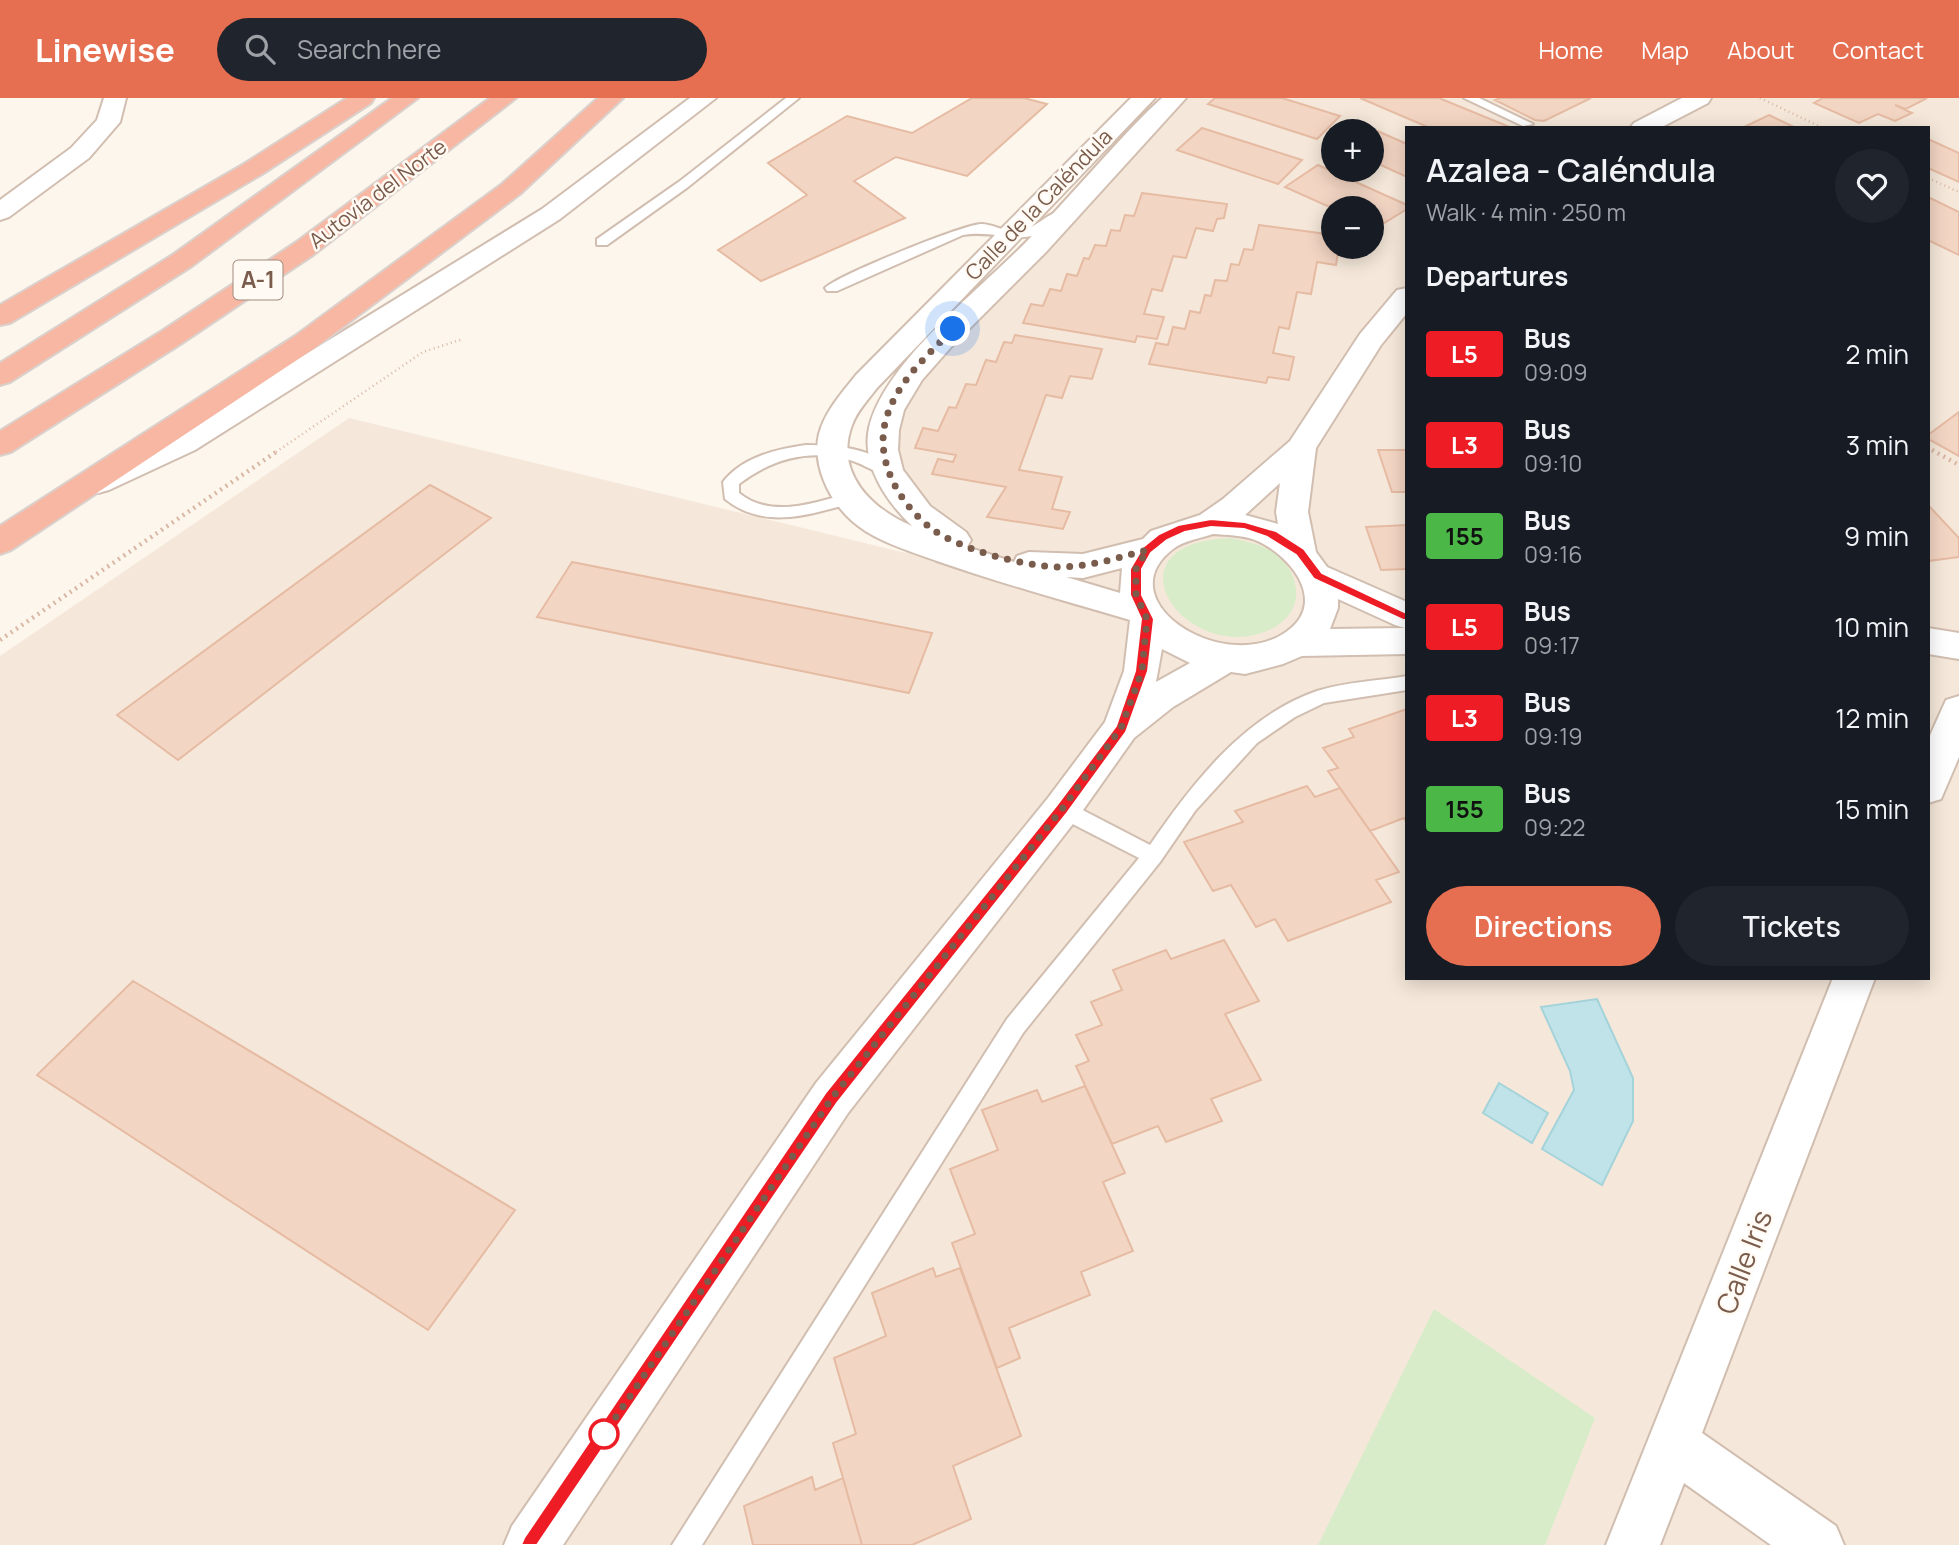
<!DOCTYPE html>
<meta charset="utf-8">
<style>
:root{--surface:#171b24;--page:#20242c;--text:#f1f3f6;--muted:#9ea1a6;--accent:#e76f51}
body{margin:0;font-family:Manrope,sans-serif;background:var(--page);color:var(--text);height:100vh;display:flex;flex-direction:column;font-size:26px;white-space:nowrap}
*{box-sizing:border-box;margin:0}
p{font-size:23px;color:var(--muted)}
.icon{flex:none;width:38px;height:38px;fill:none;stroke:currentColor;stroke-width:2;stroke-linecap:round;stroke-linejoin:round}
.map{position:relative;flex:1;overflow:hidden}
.details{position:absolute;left:1405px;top:28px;width:525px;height:854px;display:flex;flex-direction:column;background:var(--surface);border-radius:0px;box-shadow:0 4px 18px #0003}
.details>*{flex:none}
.badge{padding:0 14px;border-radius:5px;font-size:24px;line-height:46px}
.buttons{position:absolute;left:1321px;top:21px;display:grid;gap:14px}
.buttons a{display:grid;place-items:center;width:63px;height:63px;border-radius:50%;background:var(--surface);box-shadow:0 4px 18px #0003;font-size:35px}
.you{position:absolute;width:35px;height:35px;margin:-18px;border:5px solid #fff;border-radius:50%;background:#1a73e8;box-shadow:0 0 0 10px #1a73e833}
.map>.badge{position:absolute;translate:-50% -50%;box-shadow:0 0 0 4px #fff}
h2{padding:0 21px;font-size:26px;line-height:63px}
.round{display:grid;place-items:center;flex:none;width:74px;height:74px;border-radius:37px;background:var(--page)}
.head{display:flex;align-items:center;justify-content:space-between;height:119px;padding:0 21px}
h1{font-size:33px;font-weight:600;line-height:52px}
.action{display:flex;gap:14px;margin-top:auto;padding:14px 21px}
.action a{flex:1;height:80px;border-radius:42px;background:var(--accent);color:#fff;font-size:28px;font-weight:600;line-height:80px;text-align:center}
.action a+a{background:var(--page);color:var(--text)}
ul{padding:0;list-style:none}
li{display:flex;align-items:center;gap:21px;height:91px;padding:0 21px}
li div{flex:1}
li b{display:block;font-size:26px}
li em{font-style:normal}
li .badge{min-width:77px;font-weight:700;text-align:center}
header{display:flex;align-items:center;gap:42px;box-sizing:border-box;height:98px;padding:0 35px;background:var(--accent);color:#fff}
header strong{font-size:33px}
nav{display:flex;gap:38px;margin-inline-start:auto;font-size:24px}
.search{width:490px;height:63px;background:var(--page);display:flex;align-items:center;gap:18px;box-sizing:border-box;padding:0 24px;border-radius:38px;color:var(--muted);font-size:26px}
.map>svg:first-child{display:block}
.residential{fill:#f5e8da;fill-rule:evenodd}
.green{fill:#d8ecc9}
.water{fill:#bfe3e8;stroke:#a5d3da;stroke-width:2}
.building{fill:#f3d5c3;stroke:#e6bba3;stroke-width:2}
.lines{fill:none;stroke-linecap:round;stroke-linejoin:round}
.lane-casing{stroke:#d1beb0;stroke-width:4}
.street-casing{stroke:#d1beb0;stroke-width:4}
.highway-casing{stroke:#dad1cd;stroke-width:4}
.path-far1{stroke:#d9b8a5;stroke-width:2.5;stroke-dasharray:1 3.5;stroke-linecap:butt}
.path{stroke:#d9b8a5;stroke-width:4.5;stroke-dasharray:2 4.5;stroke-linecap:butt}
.lane{fill:#fff;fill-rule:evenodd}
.street{fill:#fff;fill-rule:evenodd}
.highway{fill:#f7b7a3;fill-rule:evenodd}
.line{fill:#ee1c25;stroke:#fff;stroke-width:2}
.walk{stroke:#7a5c4d;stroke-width:7;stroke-dasharray:0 12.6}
.stop-dot{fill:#fff;stroke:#ee1c25;stroke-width:3.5}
.labels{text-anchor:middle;stroke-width:5;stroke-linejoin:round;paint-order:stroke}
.far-street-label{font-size:21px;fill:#7a5c4d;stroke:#fffaf3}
.shield{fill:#fffaf3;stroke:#a28b7f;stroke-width:2}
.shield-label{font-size:23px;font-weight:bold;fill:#7a5c4d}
.near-street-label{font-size:28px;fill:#7a5c4d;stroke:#fffaf3}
</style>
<header>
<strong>Linewise</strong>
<div class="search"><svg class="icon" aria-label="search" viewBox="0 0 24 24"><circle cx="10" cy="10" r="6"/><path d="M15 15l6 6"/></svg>Search here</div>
<nav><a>Home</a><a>Map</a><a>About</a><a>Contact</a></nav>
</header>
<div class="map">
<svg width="1959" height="1447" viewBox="0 0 1959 1447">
<rect width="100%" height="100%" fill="#fdf6ec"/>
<path class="residential" d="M1175,0h784v1447h-1959v-889l349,-238 557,135 1,-51 -19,-89zM1407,30h521v850h-521zM1334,33h38v39h-38zM1334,110h38v39h-38z"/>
<path class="green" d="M1230,440c14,3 28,5 41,13 32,21 36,62 -2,79 -84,37 -169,-87 -39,-92z
M1434,1211l161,109 -50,127h-227z"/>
<path class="water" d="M1597,901l36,79v43l-31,64 -60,-36 32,-59 -4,-19 -29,-64z
M1499,985l49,30 -16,30 -49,-30z"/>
<path class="building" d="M972,0h52l23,6 -80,72 -71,-19 -42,24 51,37 -144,63 -43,-31 89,-55 -39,-32 79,-47 65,17z
M1215,0h67l58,18 -23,23 -109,-35z
M1360,0h79l73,30h-82z
M1500,0h91l-47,23 -9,-1 -40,-20z
M1823,0h104l-21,11 -11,-4 17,8 -17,8 -17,-7 -19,9 -45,-20z
M1769,17l27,13h-54z
M1202,30l100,32 -24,24 -101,-34z
M1375,32l32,14v33l-35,-16v-29z
M1928,41l31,14v29l-31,-14z
M1318,67l89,40v4l-31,19 -4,-2v-18l-38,1 -49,-22z
M1142,95l85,11 -3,14 -7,1 -4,12 -17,-3 -10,30 -13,-2 -11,35 -10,-2 -8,25 20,3 -7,22 -20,-3 -2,6 -112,-19 8,-19 12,2 7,-17 11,2 6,-17 10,2 7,-18 5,1 6,-14 11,1 5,-16 9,1 5,-16 9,1z
M1928,99l31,15v43l-31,-15z
M1259,127l75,10v12h12l-1,5h-7l-2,13 -19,-3 -6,32 -14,-2 -8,37 -10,-2 -6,26 21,4 -5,23 -21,-3 -2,6 -117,-19 7,-21 12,2 5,-18 12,2 5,-18 10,2 5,-18 6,1 4,-16 12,1 4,-17 8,1 5,-16 9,1z
M1015,237l87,14 -10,30 -22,-3 -8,22 -16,-3 -27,75 43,7 -10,32 18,3 -7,17 -76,-12 19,-30 -74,-13 6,-15 15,3 3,-7 -41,-7 8,-20 15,3 11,-24 7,1 10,-24 10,1 10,-25 10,2 8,-20 8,1z
M1959,314v44l-31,-17v-4z
M1378,352h29v42h-15z
M430,387l61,33 -313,242 -61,-45z
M1928,407l31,33v19l-31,4z
M1407,427v44l-26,1 -15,-43z
M572,464l360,71 -23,60 -372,-76z
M1407,611v114l-3,-5 -34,13 -42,-60 10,-3 -15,-20 31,-11 -5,-8z
M1307,688l8,11 25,-9 59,84 -23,8 15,22 -103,39 -13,-22 -19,8 -25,-42 -18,6 -29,-49 59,-20 -8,-11z
M1224,842l35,61 -34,13 36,66 -50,19 11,22 -56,21 -8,-16 -46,18 -36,-78 13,-5 -13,-26 26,-10 -11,-23 31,-12 -9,-20 53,-20 5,9z
M133,883l382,229 -87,120 -391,-255z
M1085,988l40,87 -22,9 30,69 -52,21 9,23 -81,33 11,30 -23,10 -45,-125 23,-9 -25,-65 48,-19 -16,-40 55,-20 5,12z
M933,1170l3,9 24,-9 61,168 -68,30 18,53 -59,26h-50l-29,-102 23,-9 -22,-76 52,-22 -14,-43z
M812,1379l3,13 28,-12 19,67h-109l-9,-39z"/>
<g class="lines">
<defs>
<path id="lane" d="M786,0h13l-111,89 -81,58h-10v-6l83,-58z
M1464,0h15l54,26 -10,2z
M1057,114l6,4c-34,38 -61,12 -100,19l-126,56h-10l-2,-3c13,-13 137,-63 156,-64 13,0 24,9 38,7 15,-2 24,-14 38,-19z
M806,347c27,0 70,3 88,25l-8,5c-14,-4 -26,-13 -40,-16 -39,-10 -76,1 -107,25v9c32,26 75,10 111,0l6,1 2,4 -2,4c-45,12 -91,29 -131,-3l-2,-17c19,-25 54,-33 83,-37z
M1407,578v14l-83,13 -29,14 -38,26 -62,68 -35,51 -137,171 -321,512h-30l335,-526 132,-161 -84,-43 -3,-6 3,-6 7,-2 7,2 81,42c42,-61 94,-129 167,-154 28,-9 61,-10 90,-15z"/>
<path id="street" d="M104,0h22l-6,24 -31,36 -80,59 -9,3v-20l71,-52 26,-28z
M690,0h26l-156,121 -365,231 -86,40 -11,3 -11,-3 -5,-8 5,-8 86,-38 369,-227z
M1131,0h24l-279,291c-8,11 -19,22 -24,36 -18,48 20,84 60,101 -25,-24 -51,-61 -43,-98 15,-66 113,-140 160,-189 41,-42 78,-87 119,-128l14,-13h24l-140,154 -94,94 -30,34 -18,30 -5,20 -1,20 5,20 27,36 36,26 5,8 -4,7 47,15 3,-6 12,-4 54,2 60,-15 8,-8 49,-16 23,-16 67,-58 70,-107 37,-44 10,-2v25l-26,32 -65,103 -8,64 8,40 11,15 80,35v52l-105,2 -19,8 -38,10 -14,-2 -58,35 -39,31 -58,82 -228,293 -285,432h-59l8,-19 304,-443 232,-285 57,-76 19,-51 6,-51c-65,-19 -130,-37 -193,-59 -30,-11 -63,-20 -86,-41 -23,-21 -39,-56 -32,-86 6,-23 23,-41 37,-59zM1280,385l-4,29 2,12 -33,-9zM1213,436c13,1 29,1 42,6 33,13 72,59 35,89 -61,50 -186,-27 -117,-80 10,-8 28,-11 40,-15zM1122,470l-2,25 -54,-16 17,1zM1338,501l57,26 10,3 -75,1 8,-21zM1162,551l28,14 -34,19z
M1682,0h29l-3,5 -48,25h-30l4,-5z
M1928,530l31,5v26l-31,-5z
M1959,598v61l-18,42 -13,4v-63l18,-40z
M1833,880h42l-173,455 134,93 8,19h-73l-87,-62 -24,62h-54z"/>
<path id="highway" d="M347,0h27l-3,5 -109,71 -252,149 -10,2v-20l244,-141z
M392,0h26l-226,168 -182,116 -10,3v-22l174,-109z
M490,0h26l-203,157 -131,88 -171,109 -11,3v-24l162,-100 133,-88z
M598,0h25l-103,96 -205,154 -304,202 -11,4v-28l295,-190 207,-152z"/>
</defs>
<use href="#lane" class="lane-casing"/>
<use href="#street" class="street-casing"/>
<use href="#highway" class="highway-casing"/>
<path class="path-far1" d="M1760,0l63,30
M1928,80l31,14
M1928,350l7,4
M276,354l147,-100 40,-13"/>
<path class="path" d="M1932,352l27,15
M0,542l279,-190"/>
<use href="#lane" class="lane"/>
<use href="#street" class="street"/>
<use href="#highway" class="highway"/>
</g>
<path class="line" d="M1211,421l34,3 31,9 28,18 18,24 91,43 -2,4h-8l-89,-41 -18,-24 -29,-18 -23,-8 -33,-2 -26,5 -18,8 -16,13 -9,16v26l12,24 -6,52 -22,61 -59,81 -230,290 -300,442h-16l3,-7 302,-446 231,-287 59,-79 19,-55 6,-52 -11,-24v-26l13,-22 16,-13 19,-9z"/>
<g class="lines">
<path class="walk" d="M604,1336l-1,2 229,-338 230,-289 59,-81 21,-57 5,-52 -11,-24v-26l11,-19c-29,8 -58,17 -89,17 -35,-1 -97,-17 -126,-38 -35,-27 -60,-73 -44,-116 12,-34 41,-59 65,-84"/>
</g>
<circle class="stop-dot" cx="604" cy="1336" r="14"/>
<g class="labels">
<g class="far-street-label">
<text transform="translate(378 96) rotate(-37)" y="7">Autovía del Norte</text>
<text transform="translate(1039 107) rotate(-46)" y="7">Calle de la Caléndula</text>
</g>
<rect class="shield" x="233.5" y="162.5" width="49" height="39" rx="5"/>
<g class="shield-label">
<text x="258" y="190">A-1</text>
</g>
<g class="near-street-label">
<text transform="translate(1744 1164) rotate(-69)" y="10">Calle Iris</text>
</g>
</g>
</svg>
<div class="buttons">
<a>+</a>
<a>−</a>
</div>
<div class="you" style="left:953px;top:231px"></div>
<section class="details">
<div class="head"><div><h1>Azalea - Caléndula</h1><p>Walk · 4 min · 250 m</p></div><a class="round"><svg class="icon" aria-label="heart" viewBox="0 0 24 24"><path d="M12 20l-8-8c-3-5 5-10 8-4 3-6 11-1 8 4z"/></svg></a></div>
<h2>Departures</h2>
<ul>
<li><span class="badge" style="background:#ee1c25;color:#fff">L5</span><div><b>Bus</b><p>09:09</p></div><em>2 min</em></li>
<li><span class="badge" style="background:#ee1c25;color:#fff">L3</span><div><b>Bus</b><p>09:10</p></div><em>3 min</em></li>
<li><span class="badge" style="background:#4ab747;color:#111">155</span><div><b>Bus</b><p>09:16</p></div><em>9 min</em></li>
<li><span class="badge" style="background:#ee1c25;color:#fff">L5</span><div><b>Bus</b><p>09:17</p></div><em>10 min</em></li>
<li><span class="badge" style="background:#ee1c25;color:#fff">L3</span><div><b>Bus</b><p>09:19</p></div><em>12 min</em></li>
<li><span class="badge" style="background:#4ab747;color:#111">155</span><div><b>Bus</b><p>09:22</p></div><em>15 min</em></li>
</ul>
<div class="action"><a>Directions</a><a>Tickets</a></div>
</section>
</div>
